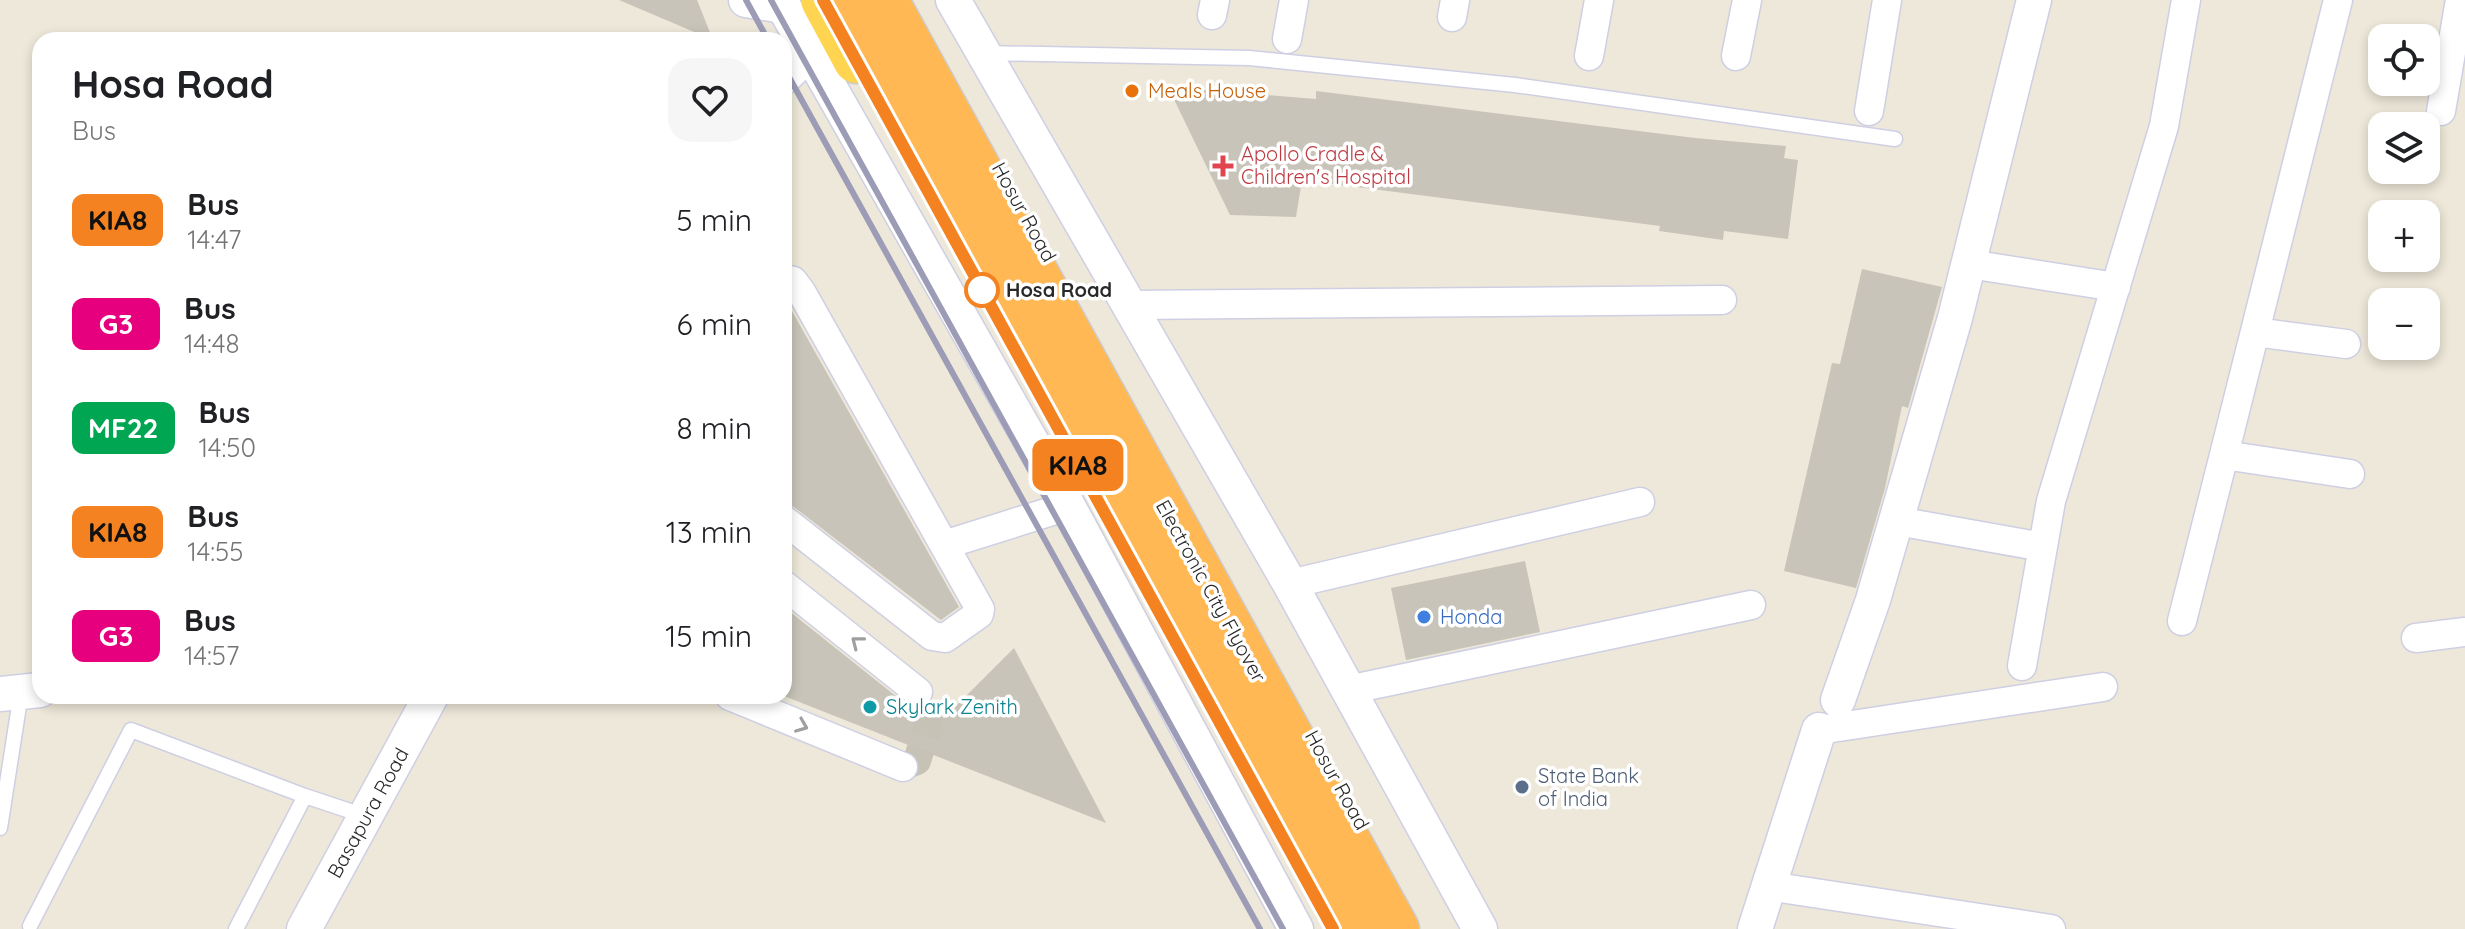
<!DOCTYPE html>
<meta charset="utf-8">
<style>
:root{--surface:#fff;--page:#f6f6f6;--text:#202124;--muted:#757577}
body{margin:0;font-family:Quicksand,sans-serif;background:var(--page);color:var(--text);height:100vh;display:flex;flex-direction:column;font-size:30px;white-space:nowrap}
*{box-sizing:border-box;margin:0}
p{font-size:26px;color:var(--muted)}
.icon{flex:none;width:44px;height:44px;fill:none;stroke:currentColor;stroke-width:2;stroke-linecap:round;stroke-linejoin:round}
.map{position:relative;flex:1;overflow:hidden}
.drawer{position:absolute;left:32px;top:32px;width:760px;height:672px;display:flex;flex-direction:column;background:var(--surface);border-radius:24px;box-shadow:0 4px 12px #0003}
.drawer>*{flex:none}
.badge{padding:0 16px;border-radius:12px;font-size:28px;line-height:52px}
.fabs{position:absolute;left:2368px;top:24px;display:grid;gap:16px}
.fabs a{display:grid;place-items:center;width:72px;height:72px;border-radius:16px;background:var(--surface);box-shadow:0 4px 12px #0003;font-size:40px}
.map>.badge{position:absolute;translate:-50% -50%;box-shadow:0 0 0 4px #fff}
.round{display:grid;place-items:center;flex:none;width:84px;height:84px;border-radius:24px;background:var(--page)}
.summary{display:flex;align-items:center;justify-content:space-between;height:136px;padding:0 40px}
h1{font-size:38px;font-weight:700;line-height:60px}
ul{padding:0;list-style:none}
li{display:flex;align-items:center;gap:24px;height:104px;padding:0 40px}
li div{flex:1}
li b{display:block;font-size:30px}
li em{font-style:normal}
li .badge{min-width:88px;font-weight:700;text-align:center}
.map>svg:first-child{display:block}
.building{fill:#c8c4b9}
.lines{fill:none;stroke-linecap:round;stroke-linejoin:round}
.minor-tunnel{stroke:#c6c2b6;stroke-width:28;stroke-dasharray:28 14;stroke-linecap:butt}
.service-casing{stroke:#cfcfe4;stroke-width:17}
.minor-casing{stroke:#cfcfe4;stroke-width:31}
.tertiary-casing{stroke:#cfcfe4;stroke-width:37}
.trunk-casing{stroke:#ccc;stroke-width:47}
.motorway-casing{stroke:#ccc;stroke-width:47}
.service{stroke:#fff;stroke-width:14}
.minor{stroke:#fff;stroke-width:28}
.tertiary{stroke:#fff;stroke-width:34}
.trunk{stroke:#ffd450;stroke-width:44}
.motorway{stroke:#ffb853;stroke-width:44}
.rail{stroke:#9c9cb6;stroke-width:6}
.oneway{stroke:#9f9f9f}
.line-casing{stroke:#fff;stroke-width:18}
.line{stroke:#f58220;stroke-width:12}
.food-dot{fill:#e8710a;stroke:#fff;stroke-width:3}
.health-dot{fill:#e0444e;stroke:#fff;stroke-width:3}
.stop-dot{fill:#fff;stroke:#f58220;stroke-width:4}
.shop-dot{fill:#3f7fe0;stroke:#fff;stroke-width:3}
.culture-dot{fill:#0f9aa8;stroke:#fff;stroke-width:3}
.service-dot{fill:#5c6f8a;stroke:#fff;stroke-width:3}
.labels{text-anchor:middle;stroke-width:7;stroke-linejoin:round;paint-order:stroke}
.food-label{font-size:20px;fill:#c56008;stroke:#fff;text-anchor:start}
.health-label{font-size:20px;fill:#be3a42;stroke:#fff;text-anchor:start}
.street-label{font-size:20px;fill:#292929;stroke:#fff}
.stop-label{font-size:20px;font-weight:bold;fill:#292929;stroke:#fff;text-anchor:start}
.shop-label{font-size:20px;fill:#366cbe;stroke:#fff;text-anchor:start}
.culture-label{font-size:20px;fill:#0d838f;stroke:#fff;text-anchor:start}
.service-label{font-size:20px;fill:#4e5e75;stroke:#fff;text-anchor:start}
</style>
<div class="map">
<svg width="2465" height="929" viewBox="0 0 2465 929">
<rect width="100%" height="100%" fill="#ede8d9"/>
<path class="building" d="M619,0h78l16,40z
M1168,87l148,12v-8l379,47 91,8 -2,12 14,2 -10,79 -64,-8 -1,9 -64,-9 1,-5 -358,-46 -6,37 -66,-2z
M1862,269l80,18 -34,121 -6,-2 -17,82 -29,100 -72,-17 48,-208 8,1z
M784,297l175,310 -18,13 -147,-113 -10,-5z
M1525,561l15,71 -134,28 -15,-72z
M784,607l123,98 9,4 11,-3 17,12 70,-70 92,175 -322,-127z"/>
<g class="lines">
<path class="minor-tunnel" d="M903,767l14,-6 12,-39 -11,-30"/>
<defs>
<path id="service" d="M984,53l265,5 266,27 380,54
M305,796l60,20
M0,828l21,-135
M30,926l101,-196 174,66 -69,133"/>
<path id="minor" d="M1212,15l3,-15
M1452,17l3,-17
M1287,39l7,-39
M1589,56l10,-56
M1736,56l11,-56
M1869,111l18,-111
M2441,111l19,-111
M1969,264l147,23
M784,279l9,2 9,12 142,252
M1127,305l595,-5
M2255,332l91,12
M2224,455l114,-455
M784,520l148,116 13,2 34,-24 1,-5 -36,-64 124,-39
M1897,521l146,26
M1290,584l350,-82
M784,585l134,107
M2182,621l42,-166 126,19
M2416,638l49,-6
M2022,666l29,-165 113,-375 22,-126
M1348,690l403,-85
M730,696l173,71
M1819,730l284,-43
M1768,886l283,43"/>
<path id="tertiary" d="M746,0l37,6
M780,0l288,506 228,423
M953,0l337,584 190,345
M784,77l26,-25
M0,694l40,-4
M1838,700l35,-100 82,-282 79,-318
M304,929l127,-233
M1755,929l64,-199"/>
<path id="trunk" d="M823,0l33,61"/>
<path id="motorway" d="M847,0l510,929
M886,0l511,929"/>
</defs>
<use href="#service" class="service-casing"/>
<use href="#minor" class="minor-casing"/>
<use href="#tertiary" class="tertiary-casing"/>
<use href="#trunk" class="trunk-casing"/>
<use href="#motorway" class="motorway-casing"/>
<use href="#service" class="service"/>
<use href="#minor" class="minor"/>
<use href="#tertiary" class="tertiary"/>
<use href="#trunk" class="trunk"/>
<use href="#motorway" class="motorway"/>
<path class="rail" d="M746,0l22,40
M771,0l512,929
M784,68l476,861"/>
</g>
<defs><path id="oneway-chevron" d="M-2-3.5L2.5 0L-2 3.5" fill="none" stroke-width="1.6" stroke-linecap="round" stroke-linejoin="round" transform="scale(2)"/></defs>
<g class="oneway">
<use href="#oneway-chevron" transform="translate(857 642) rotate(-142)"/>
<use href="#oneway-chevron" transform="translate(802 726) rotate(22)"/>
</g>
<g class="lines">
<defs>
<path id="line" d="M823,0l510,929"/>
</defs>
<use href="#line" class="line-casing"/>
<use href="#line" class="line"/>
</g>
<circle class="food-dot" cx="1132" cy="91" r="8"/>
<path class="health-dot" d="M1219 154h8v8h8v8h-8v8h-8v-8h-8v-8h8z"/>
<circle class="stop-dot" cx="982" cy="290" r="16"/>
<circle class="shop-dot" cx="1424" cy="617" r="8"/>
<circle class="culture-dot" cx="870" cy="707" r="8"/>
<circle class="service-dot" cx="1522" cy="787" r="8"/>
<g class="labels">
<g class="food-label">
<text x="1148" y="98">Meals House</text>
</g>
<g class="health-label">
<text x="1241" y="161">Apollo Cradle &amp;<tspan x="1241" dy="23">Children's Hospital</tspan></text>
</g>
<g class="street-label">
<text transform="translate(1024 212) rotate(61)" y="7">Hosur Road</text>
<text transform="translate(1211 591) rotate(61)" y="7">Electronic City Flyover</text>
<text transform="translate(1337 780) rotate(61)" y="7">Hosur Road</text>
<text transform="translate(368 813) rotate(-61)" y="7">Basapura Road</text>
</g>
<g class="stop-label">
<text x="1006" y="297">Hosa Road</text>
</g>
<g class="shop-label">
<text x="1440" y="624">Honda</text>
</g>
<g class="culture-label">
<text x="886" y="714">Skylark Zenith</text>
</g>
<g class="service-label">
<text x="1538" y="783">State Bank<tspan x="1538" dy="23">of India</tspan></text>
</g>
</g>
</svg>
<div class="fabs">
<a><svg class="icon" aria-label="locate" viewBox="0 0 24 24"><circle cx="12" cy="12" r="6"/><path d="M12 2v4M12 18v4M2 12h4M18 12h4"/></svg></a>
<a><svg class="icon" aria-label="layers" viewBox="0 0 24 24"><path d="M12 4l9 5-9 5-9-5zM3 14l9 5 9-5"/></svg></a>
<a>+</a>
<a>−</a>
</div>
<b class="badge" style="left:1078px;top:465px;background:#f58220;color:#111">KIA8</b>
<section class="drawer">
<div class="summary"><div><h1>Hosa Road</h1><p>Bus</p></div><a class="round"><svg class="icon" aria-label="heart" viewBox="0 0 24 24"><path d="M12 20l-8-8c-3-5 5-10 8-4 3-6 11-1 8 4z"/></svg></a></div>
<ul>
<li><span class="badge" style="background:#f58220;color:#111">KIA8</span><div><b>Bus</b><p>14:47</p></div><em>5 min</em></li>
<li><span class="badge" style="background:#e6007e;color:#fff">G3</span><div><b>Bus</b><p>14:48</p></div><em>6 min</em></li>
<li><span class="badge" style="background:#00a651;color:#fff">MF22</span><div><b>Bus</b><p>14:50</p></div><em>8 min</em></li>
<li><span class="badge" style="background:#f58220;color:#111">KIA8</span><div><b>Bus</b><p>14:55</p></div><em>13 min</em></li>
<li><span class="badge" style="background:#e6007e;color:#fff">G3</span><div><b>Bus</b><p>14:57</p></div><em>15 min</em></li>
</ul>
</section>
</div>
